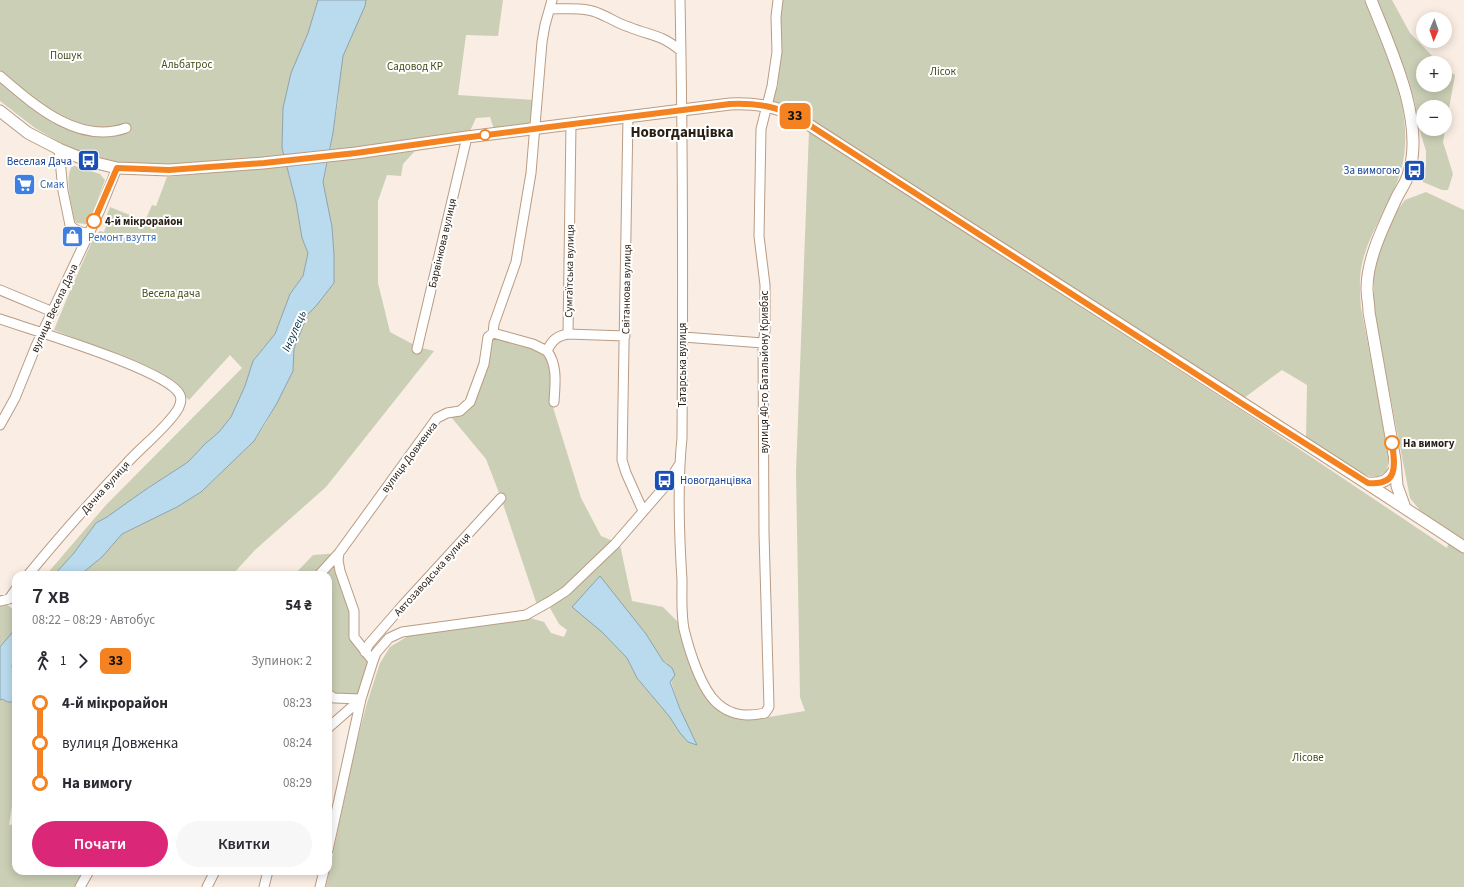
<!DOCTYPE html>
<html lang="uk">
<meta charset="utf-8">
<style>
:root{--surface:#fff;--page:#f7f7f7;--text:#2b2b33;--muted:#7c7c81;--accent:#db2777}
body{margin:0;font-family:"Source Sans 3",sans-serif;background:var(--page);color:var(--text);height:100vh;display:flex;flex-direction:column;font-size:15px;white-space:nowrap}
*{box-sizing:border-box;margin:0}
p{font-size:13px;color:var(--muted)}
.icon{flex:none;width:22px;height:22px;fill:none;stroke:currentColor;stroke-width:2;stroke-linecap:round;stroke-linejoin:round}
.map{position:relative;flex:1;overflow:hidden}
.sheet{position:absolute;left:12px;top:571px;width:320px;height:304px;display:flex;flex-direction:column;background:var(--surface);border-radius:12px;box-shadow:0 2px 10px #0003}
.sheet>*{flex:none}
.badge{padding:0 8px;border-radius:6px;font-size:14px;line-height:26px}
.needle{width:26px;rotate:182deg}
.tools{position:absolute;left:1416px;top:12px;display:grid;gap:8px}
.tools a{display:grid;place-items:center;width:36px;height:36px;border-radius:50%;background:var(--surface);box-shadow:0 2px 10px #0003;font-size:20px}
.map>.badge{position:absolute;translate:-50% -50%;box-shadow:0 0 0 2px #fff}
.legs{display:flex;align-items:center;gap:6px;height:44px;padding:0 20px;font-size:13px}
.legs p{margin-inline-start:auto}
.headline{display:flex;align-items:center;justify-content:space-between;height:68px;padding:0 20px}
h1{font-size:22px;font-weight:600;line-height:30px}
.button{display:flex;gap:8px;margin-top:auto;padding:8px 20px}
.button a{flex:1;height:46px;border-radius:24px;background:var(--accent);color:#fff;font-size:16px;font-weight:600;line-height:46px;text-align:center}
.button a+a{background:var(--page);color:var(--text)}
ul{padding:0 20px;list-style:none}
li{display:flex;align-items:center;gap:14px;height:40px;font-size:15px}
li i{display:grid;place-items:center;width:6px;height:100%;margin:0 5px;background:currentColor}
li i::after{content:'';width:10px;height:10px;margin:-5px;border:3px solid;border-radius:50%;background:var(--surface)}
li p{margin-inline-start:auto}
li:first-child i{background:linear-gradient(#0000 50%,currentColor 0)}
li:last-child i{background:linear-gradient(currentColor 50%,#0000 0)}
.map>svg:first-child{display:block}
.green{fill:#cacfb5;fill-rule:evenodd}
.water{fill:#b9dbed;stroke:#8ea2ac}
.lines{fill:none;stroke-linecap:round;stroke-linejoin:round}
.minor-casing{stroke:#b99c84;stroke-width:11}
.major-casing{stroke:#b99c84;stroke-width:13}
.minor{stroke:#fff;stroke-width:9}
.major{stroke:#fff;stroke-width:11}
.line-1-casing{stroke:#fff;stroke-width:9}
.line-1{stroke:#f58220;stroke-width:6}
.stop-1-dot{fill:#fff;stroke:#f58220;stroke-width:2}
.labels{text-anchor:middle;stroke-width:4;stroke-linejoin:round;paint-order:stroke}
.park-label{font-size:11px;fill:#464d1a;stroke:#fff}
.transit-label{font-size:11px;fill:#164399;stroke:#fff;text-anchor:end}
.shop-label{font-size:11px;fill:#366cbe;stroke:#fff;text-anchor:start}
.stop-label{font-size:11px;font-weight:bold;fill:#291e14;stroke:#fff;text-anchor:start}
.street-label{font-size:11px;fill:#291e14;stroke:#fff}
.water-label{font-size:12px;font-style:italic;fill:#002e40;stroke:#fff}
.district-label{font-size:15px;font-weight:bold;fill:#291e14;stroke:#fff}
</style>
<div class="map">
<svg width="1464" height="887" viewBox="0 0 1464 887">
<rect width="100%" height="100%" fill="#faede3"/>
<path class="green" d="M0,0h318l-10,33 -17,40 -8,35 -1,40 2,8 -21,2v5l-94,7 -52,-2 -29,-7 4,-4 -26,-11 -31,-18 -35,-27v-23c30,28 68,60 111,57l-2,-6c-36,6 -84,-35 -109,-57z
M366,0h137l-5,36 -32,-1 -8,60 76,5 -2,25 -38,4 -4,-12 -14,1 -6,13 -140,20 8,-49 2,-29 3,-17 22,-50z
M780,0h584c21,53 53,112 37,170 -9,34 -34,63 -40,99 -2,13 -1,26 0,39l29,151 -4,13c-3,1 -6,3 -8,4 -18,4 -57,-26 -72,-36l1,-55 -25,-15 -38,28 -474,-297 8,-15z
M1377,0h15l18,33 29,30h-16v22h22v-16l10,6 -12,67 10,32 -5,16h-6l-19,-8 -1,-5 4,-11v-15l-7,-23 -4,-25 -7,-25zM1423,107h22v22h-22z
M809,131l438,283 200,134 3,-10 14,9v340h-1138l28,-134 13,-50 13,-40 10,-16 18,-11 122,-18 14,4 7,11 13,4 3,-7 -8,-6 -9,-16 70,-63 12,56 31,6 18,18 33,80 49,13 42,-7 -5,-14 -4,-225zM600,577l46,57 17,27 4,2c5,29 17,55 29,82l-16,-12 -11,-17 -32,-38 -10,-20 -25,-26z
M415,151l-12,13 -2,12 -14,-1 -9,26v82l12,49 28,15 16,4 -108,136 -71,63 -23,25h-152l22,-18 20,-23 55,-27 24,-15 53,-51 12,-18 27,-52 1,-23 14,-34 8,-8 18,-23v-28l-2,-28 -9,-45 5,-21z
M286,165l10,37 6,36 6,15 -5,23 -13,18 -15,40 -22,27 -8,25 -14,31 -12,15 -14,12 -17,18 -43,28 -38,27 -11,6 -22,30 -20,22h-8l60,-70 136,-137 -12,-13 -41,45 -4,-4 -1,-4 -8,-8 -37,-21 -85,-33 16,-39 24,-54 6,-6 4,1 3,-8 -3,-1 6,-16 35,14 7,-16 4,1 11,-29z
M72,166h3l25,8 5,6 -15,41 -4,3 -10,-1 -2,-4c-2,-13 -10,-41 -2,-53z
M1426,192l38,18v331l-42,-28 -12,-15 -36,-185v-41l8,-32 9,-21 14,-19z
M496,335l49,17 6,10 1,42 29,94 20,38 12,5 -49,47 -27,17 -36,-107 -15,-39 -35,-42 12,-4 28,-74z
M339,553l15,58v26l19,24 -12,38 -33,-5v-119h-34l19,-20z
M5,603l9,7 2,-1v19l-16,19v-43z
M2,699l6,3h8v78l-7,45 7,-1v47h73l-9,16h-80v-187z"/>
<path class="water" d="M318,0h48l-1,6 -22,50 -10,77 -10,49 9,45 2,28v28l-18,23 -8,8 -14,34 -1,23 -16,32 -23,38 -53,51 -24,15 -55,27 -20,23 -22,18h-26l20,-22 22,-30 11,-6 38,-27 43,-28 17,-18 14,-12 12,-15 14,-31 8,-25 22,-27 15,-40 13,-18 5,-23 -6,-15 -6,-36 -14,-54 1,-40 8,-35 17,-40z
M600,576l46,58 17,27 9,7 3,7 -5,7 10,27 17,36 -9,-3 -8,-9 -11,-17 -32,-38 -10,-20 -25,-26 -30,-25z
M16,628v21l-2,3 -2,15 4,5v30h-8l-6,-3 -2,1v-53z"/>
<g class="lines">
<defs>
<path id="minor" d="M680,0c3,146 3,292 2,438 -5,47 -3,95 0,142 0,16 -1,34 2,49 5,21 17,60 33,74 14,13 30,14 48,10l4,-6 -5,-173 -1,-191 2,-12v-46l-6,-49 2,-107 11,-43 5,-34 -1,-35 2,-17
M550,9c15,0 34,-2 48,4 11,4 20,11 31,14 22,9 32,7 52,24
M0,76c34,29 78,69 126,52
M628,117l-6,343 4,13 17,38
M59,149l4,42 7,34c5,6 12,8 19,8
M0,290l53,22
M0,319c31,11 169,51 180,76 2,5 0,12 -4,17 -13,19 -34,34 -50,52 -34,36 -67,73 -98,111
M493,333l40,11 14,7
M568,334l57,2
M683,337l80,6
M417,349l50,-212
M554,402c1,-17 4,-37 -7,-51 5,-11 10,-15 21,-17l3,-210
M0,425l15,-27 21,-52 64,-136 17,-42
M319,575l20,-22
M0,601l9,-2 7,-10
M365,652l4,-8 34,-39 98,-107
M373,661l-19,-24v-26l-14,-40 -2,-11 1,-7 98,-135 10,-5 13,-2 10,-9 14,-38 4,-27 5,-4 1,-9 22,-62 15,-89 11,-131 3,-17 7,-25
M328,694l6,4 27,1
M328,728l33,-29
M328,850l33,-151 12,-38 3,-8 13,-15 13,-6 124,-17 23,-13 17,-11 49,-47 52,-60 12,-19
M80,887l9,-16
M207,887l8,-16
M264,887l4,-16
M320,887l4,-16"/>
<path id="major" d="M1371,0c19,48 54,120 38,172 -2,10 -9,18 -13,27 -12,26 -29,60 -29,89 0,8 2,16 2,24l26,148 2,26 8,22
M0,111l28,22 31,16 29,12 29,7 52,2 94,-7 93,-10 111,-16 263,-33c26,-1 48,2 70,15 221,143 444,283 664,428
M1368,483c13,1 21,-2 27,-14"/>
</defs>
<use href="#minor" class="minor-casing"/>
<use href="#major" class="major-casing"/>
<use href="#minor" class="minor"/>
<use href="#major" class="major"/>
</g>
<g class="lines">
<defs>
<path id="line-1" d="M94,221l23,-53 52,2 95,-7 92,-10 99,-14 275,-35c26,-1 48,2 70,15l444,286 124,78c31,3 27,-18 24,-40"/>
</defs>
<use href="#line-1" class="line-1-casing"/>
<use href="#line-1" class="line-1"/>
</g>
<defs>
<symbol id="bus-square" viewBox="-11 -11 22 22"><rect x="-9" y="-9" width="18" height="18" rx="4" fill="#1a4fb4" stroke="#fff"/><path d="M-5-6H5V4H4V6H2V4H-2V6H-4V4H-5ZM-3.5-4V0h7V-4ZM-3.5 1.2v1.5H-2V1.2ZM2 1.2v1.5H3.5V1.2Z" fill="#fff"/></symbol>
<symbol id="supermarket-square" viewBox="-11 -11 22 22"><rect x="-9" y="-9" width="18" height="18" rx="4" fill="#3f7fe0" stroke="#fff"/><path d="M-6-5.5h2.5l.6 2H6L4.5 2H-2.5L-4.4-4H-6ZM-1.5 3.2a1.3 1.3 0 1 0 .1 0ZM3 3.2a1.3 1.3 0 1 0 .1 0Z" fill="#fff"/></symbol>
<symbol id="shop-square" viewBox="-11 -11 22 22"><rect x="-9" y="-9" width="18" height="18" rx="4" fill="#3f7fe0" stroke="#fff"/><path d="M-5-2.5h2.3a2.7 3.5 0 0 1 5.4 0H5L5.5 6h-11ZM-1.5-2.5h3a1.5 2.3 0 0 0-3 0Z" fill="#fff"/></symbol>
</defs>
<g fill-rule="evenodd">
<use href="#bus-square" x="76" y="148" width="25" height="25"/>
<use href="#bus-square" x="1402" y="158" width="25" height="25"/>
<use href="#supermarket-square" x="12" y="172" width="25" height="25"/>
<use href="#shop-square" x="60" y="224" width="25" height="25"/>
<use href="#bus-square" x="652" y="468" width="25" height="25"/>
</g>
<g class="stop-1-dot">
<circle cx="485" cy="135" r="5"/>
<circle cx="94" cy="221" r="7"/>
<circle cx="1392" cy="443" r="7"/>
</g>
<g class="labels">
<g class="park-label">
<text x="66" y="59">Пошук</text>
<text x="187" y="68">Альбатрос</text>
<text x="415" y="70">Садовод КР</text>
<text x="943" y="75">Лісок</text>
<text x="171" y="297">Весела дача</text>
<text x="1308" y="761">Лісове</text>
</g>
<g class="transit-label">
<text x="72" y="165">Веселая Дача</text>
<text x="1400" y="174">За вимогою</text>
<text x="680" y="484" text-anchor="start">Новогданцівка</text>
</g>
<g class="shop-label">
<text x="40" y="188">Смак</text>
<text x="88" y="241">Ремонт взуття</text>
</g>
<g class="stop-label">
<text x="105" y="225">4-й мікрорайон</text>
<text x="1403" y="447">На вимогу</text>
</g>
<g class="street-label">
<text transform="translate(442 243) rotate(-77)" y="4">Барвінкова вулиця</text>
<text transform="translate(569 271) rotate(-89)" y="4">Сумгаїтська вулиця</text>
<text transform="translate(626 289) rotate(-89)" y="4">Світанкова вулиця</text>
<text transform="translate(54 308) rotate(-65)" y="4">вулиця Весела Дача</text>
<text transform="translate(682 365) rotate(-90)" y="4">Татарська вулиця</text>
<text transform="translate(764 372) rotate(-90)" y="4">вулиця 40-го Батальйону Кривбас</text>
<text transform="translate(409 457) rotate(-53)" y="4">вулиця Довженка</text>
<text transform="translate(105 487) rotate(-48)" y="4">Дачна вулиця</text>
<text transform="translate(432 574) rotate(-48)" y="4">Автозаводська вулиця</text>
</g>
<g class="water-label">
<text transform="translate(294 331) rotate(-66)" y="4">Інгулець</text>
</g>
<g class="district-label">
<text x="682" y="137">Новогданцівка</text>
</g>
</g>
</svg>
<div class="tools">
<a><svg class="needle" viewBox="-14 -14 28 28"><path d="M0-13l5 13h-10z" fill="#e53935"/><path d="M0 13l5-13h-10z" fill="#7c7c81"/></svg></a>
<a>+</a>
<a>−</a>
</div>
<b class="badge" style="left:795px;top:116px;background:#f58220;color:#111">33</b>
<section class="sheet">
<div class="headline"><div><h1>7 хв</h1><p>08:22 – 08:29 · Автобус</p></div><b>54 ₴</b></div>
<div class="legs"><svg class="icon" aria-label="walk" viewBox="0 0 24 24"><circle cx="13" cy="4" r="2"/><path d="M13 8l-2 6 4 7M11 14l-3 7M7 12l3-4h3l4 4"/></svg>1<svg class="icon" aria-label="forward" viewBox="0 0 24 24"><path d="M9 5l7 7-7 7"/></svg><b class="badge" style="background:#f58220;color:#111">33</b><p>Зупинок: 2</p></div>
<ul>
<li><i style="color:#f58220"></i><b>4-й мікрорайон</b><p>08:23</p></li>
<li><i style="color:#f58220"></i><span>вулиця Довженка</span><p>08:24</p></li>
<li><i style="color:#f58220"></i><b>На вимогу</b><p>08:29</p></li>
</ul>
<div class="button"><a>Почати</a><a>Квитки</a></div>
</section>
</div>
